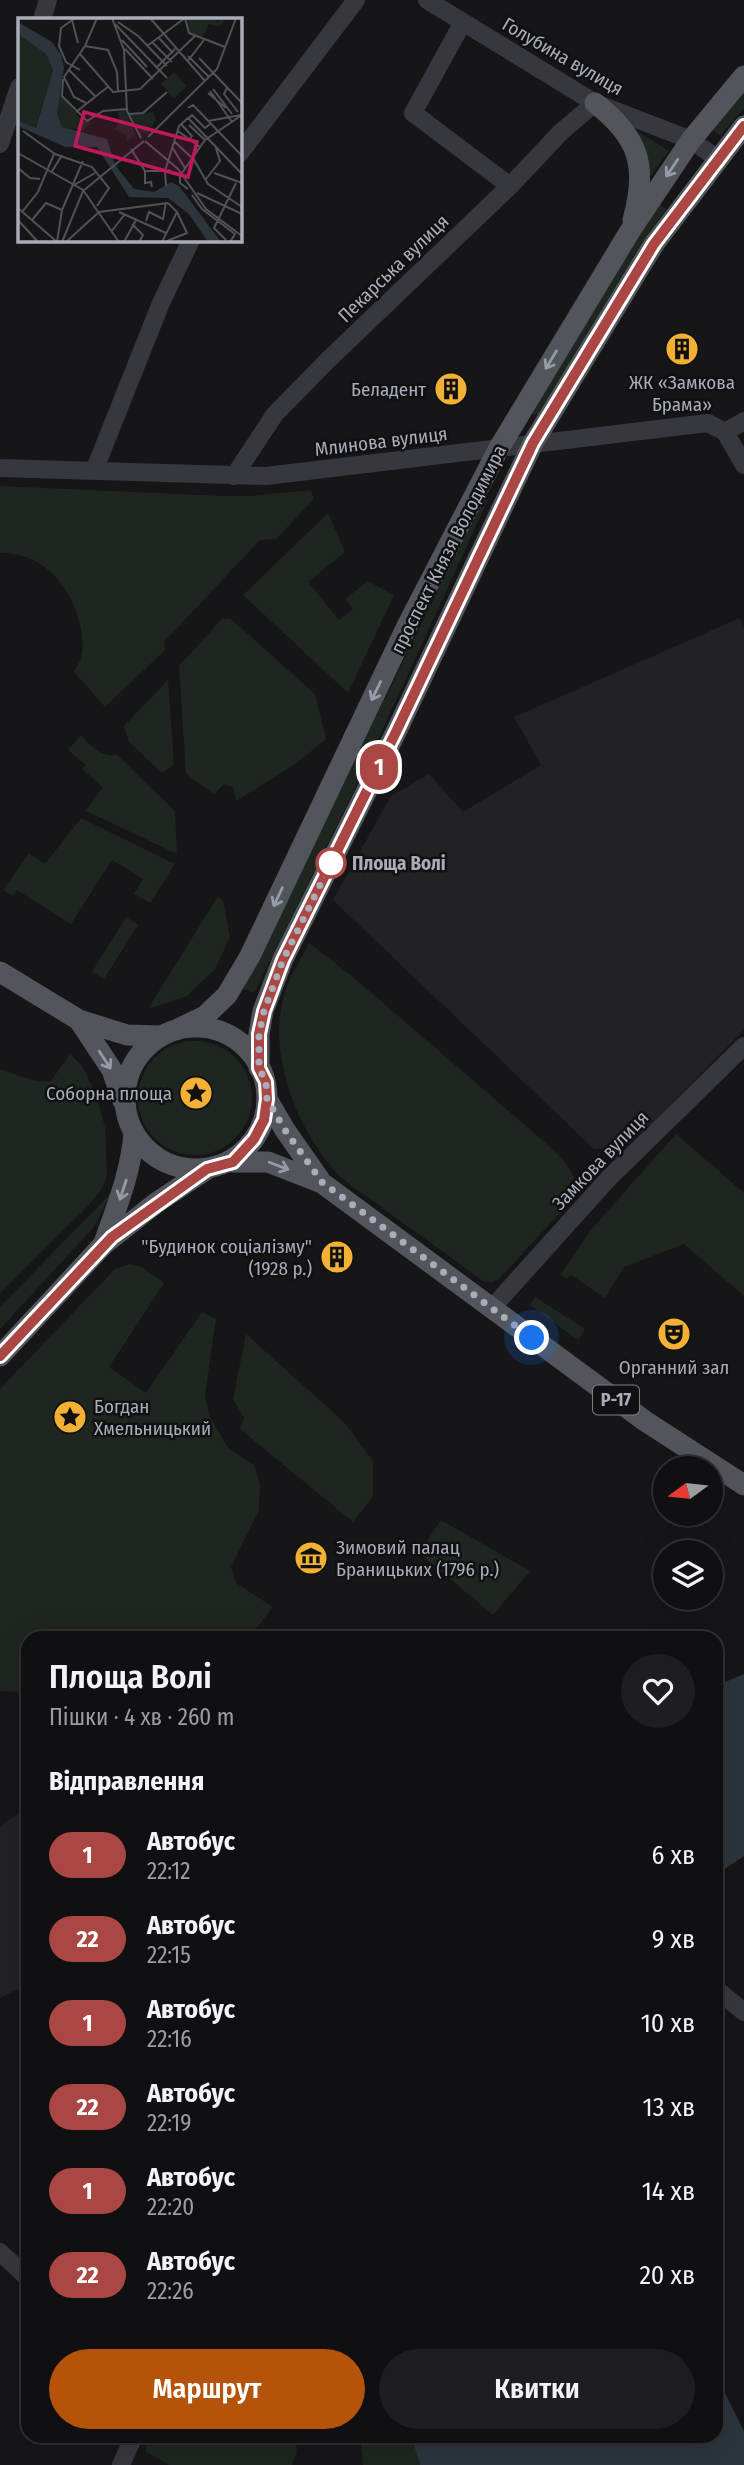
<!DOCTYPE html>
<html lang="uk">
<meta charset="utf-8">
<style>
:root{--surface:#101012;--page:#1e1e20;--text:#f1f3f6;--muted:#9c9d9f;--line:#303032;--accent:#b45309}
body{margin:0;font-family:"Fira Sans Condensed",sans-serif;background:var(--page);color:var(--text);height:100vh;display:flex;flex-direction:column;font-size:26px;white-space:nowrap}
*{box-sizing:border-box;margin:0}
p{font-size:23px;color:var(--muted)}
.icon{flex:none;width:38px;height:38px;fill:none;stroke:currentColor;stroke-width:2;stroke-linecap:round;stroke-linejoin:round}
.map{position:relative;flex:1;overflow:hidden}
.drawer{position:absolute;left:21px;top:1631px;width:702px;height:812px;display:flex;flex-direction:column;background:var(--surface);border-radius:21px;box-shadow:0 7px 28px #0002,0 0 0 2px var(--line)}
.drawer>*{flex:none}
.badge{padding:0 14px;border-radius:23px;font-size:24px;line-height:46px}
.needle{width:46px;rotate:255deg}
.controls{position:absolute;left:653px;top:1456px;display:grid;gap:14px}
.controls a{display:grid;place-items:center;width:70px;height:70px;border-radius:50%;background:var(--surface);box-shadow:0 7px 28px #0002,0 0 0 2px var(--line);font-size:35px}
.you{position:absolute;width:35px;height:35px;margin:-18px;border:5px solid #fff;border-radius:50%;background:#1a73e8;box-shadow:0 0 0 10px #1a73e833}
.map>.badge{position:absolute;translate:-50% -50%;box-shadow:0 0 0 4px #fff}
h2{padding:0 28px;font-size:26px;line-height:63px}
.round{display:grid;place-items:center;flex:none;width:74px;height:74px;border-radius:37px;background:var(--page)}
.overview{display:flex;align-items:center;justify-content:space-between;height:119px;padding:0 28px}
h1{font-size:33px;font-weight:600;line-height:52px}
.action{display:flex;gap:14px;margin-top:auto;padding:14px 28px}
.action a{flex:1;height:80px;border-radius:42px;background:var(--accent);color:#fff;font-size:28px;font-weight:600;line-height:80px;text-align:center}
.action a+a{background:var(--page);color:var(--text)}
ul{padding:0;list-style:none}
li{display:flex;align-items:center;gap:21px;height:84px;padding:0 28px}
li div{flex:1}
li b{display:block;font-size:26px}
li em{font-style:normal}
li .badge{min-width:77px;font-weight:700;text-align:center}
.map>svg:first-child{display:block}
.built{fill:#222225}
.green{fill:#1e261f}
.water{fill:#2c353c}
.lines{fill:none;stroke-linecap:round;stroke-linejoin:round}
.minor{stroke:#37383d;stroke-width:18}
.major{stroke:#53555c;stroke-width:21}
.oneway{stroke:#979ba6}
.line-casing{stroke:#fff;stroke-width:16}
.line{stroke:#aa4643;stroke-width:10}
.walk{stroke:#a8adb8;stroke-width:7;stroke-dasharray:0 12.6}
.stop-dot{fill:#fff;stroke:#aa4643;stroke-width:3.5}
.labels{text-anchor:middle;stroke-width:5;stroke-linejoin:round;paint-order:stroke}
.shield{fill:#111113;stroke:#7b7e86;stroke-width:2}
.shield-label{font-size:18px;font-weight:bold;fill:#a8adb8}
.street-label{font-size:19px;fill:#a8adb8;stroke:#111113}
.poi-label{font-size:19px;fill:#a8adb8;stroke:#111113;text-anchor:end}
.stop-label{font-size:19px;font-weight:bold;fill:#a8adb8;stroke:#111113;text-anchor:start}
.inset-road{fill:none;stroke:#505258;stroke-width:2}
.view{fill:#c2185b;fill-opacity:0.15;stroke:#c2185b;stroke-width:3.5}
.inset-edge{fill:none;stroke:#a8adb8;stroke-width:3.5}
</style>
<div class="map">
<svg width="744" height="2465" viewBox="0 0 744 2465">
<rect width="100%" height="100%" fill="#161618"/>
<path class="built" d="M740,618l4,10v402l-88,89 -31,28 -31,2 -261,-249 58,-104 38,-22 34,38 78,-47 -27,-48z
M28,1807v177l-28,14v-172z"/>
<path class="green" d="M744,90v18l-24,28 -9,-7z
M634,129l35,22 -20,27z
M658,203l8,6 -23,32 -105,174 -8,-1z
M0,486l222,10h28l61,-6 3,9 -38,40 -16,1 -96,102 1,8 -60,57 -31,-35c2,-5 6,-10 7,-15 3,-9 1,-19 0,-28 -7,-40 -38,-78 -81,-76z
M484,496l5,2 -125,272 -110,223 -11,-4z
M328,513l17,39 -37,30 31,38 14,-11 -8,-10 23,-18 26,14 -46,98 -105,-98z
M230,618l85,76 11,45 -29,24 -61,38 -3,-14 -9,-3 -10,10 -28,-20 -7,-108 43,-47z
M168,680l6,84 -12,9 -33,-31 -5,-16z
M81,735c11,11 19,22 36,20l58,56 2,43 -91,-43 17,-24 -21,-18 4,-4 -18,-15z
M81,818l94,46 -25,39 -16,-9 9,-15 -31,-19 -41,64 -54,-34 -4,6 -10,-6 26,-37 16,11z
M218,896l5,5 7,36 -15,32 -28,27 -39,13z
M126,917l12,8 -34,54 -12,-7z
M309,943l44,34 187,161c17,16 45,36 32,62l-73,79 -7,3 -9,-1c-33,-24 -66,-48 -99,-72 -15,-12 -34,-22 -47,-36 -42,-45 -73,-126 -50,-187 6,-15 15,-29 22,-43z
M138 1098a57 57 0 1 1 114 0a57 57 0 1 1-114 0Z
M70,1054l13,13 13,28 9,32 2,49 -4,11 -16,20 -87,86v-224c17,6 33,14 51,12z
M676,1134l68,59v103l-60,-52 -60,23 -19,31 -34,-23 -4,4 -7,-4 31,-45z
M112,1192l-18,35 -94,102v-22z
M130,1264l12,3 22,16 -55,84 37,26 56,-81 14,7 -11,76 5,22 18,31 26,17 6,20 -1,25 -28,57 5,16 37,24 -24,31h-221v65l-11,-11 -17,-1v-302l115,-120z
M535,1297l50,32 -7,11 -48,-35z
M246,1334l98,88 29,39v35l-20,26 -113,-93 4,-11 -11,-19z
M441,1520l89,51 -37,44 -74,-62z
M152,2436h142l3,15 -5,14h-123l-24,-14z
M360,2436h51l9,29h-57z"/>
<path class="water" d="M744,1674v182l-28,19v-199l9,6z
M716,2375l28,56v34h-324l-9,-29h305z"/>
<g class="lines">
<path class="minor" d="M427,0l168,103 96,37 27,19
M42,19l6,-19
M463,22l-50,91 97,73
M0,144l19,-57
M240,153l116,-153
M725,432l19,-11
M0,468l266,8 442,-53 17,9 19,33
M94,471l67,-168 30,-63
M234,476l41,-62 53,-54 182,-174 51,-54 34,-29
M491,1309l117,-130 136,-133
M716,1989l28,23
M0,2252l28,26
M121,2465l13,-29"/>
<path class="major" d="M595,103c44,34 53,63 38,117
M0,972l79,48 48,15 33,1
M79,1020l33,50 11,31
M125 1098a71 71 0 1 1 142 0a71 71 0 1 1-142 0Z
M176,1030l29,-14 22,-21 23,-39 158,-332 91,-176 131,-217 61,-91 53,-64
M259,1068v-34l4,-23 20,-52 113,-227 137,-289 121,-199 90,-118
M267,1099l18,31 37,53
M233,1162h35l54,21 323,238 99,64
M104,1243c13,-37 27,-71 30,-110
M0,1356l103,-111 53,-42 51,-34"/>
</g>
<defs><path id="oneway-shaft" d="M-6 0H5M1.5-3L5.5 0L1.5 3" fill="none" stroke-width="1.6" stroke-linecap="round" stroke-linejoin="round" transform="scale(1.75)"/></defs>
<g class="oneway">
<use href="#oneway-shaft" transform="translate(672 168) rotate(124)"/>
<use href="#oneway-shaft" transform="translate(551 360) rotate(121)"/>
<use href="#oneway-shaft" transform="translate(376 691) rotate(116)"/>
<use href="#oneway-shaft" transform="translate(278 897) rotate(115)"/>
<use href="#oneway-shaft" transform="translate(105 1060) rotate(57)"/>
<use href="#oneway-shaft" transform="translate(279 1166) rotate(21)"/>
<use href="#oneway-shaft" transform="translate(123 1190) rotate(108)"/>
</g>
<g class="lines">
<defs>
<path id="line" d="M0,1356l112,-119 95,-68 26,-7 21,-23 10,-19 3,-21 -1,-17 -7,-14v-34l5,-23 19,-51 113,-228 137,-289 121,-199 90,-118"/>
</defs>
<use href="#line" class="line-casing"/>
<use href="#line" class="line"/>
<path class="walk" d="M331,863l-48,97 -19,51 -5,23v34l7,14 1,17 18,31 37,52 210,156"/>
</g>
<defs>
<symbol id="building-disc" viewBox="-11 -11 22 22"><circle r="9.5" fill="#f2b134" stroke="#111113"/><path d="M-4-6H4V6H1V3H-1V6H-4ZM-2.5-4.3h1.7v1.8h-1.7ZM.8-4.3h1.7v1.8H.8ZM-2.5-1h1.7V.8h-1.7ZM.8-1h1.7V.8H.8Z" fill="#111"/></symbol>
<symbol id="sight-disc" viewBox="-11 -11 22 22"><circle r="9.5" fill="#f2b134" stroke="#111113"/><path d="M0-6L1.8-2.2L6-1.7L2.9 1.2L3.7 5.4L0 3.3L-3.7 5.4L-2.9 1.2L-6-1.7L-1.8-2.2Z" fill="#111"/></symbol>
<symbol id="theatre-disc" viewBox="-11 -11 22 22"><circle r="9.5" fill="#f2b134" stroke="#111113"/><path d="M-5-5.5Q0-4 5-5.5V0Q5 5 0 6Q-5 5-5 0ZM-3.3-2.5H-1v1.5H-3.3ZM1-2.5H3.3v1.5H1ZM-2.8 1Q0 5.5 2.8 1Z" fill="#111"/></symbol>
<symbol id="museum-disc" viewBox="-11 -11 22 22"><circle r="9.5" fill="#f2b134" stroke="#111113"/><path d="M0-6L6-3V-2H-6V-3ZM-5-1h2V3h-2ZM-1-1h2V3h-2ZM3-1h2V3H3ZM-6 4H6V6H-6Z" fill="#111"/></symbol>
</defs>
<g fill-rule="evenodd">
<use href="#building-disc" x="663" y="330" width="38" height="38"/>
<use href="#building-disc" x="432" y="370" width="38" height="38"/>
<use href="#sight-disc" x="177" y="1074" width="38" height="38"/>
<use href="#building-disc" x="318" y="1238" width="38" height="38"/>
<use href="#theatre-disc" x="655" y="1315" width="38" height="38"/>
<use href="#sight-disc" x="51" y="1398" width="38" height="38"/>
<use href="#museum-disc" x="292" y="1539" width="38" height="38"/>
</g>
<circle class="stop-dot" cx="331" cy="863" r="14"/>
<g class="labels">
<rect class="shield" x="593" y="1385.5" width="46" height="29" rx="5"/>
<g class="shield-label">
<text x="616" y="1406">Р-17</text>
</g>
<g class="street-label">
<text transform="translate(563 56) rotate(30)" y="7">Голубина вулиця</text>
<text transform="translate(393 268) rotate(-44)" y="7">Пекарська вулиця</text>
<text transform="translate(381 441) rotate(-7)" y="7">Млинова вулиця</text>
<text transform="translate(448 549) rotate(-63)" y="7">проспект Князя Володимира</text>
<text transform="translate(600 1160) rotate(-46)" y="7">Замкова вулиця</text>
</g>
<g class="poi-label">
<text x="682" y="389" text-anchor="middle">ЖК «Замкова<tspan x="682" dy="22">Брама»</tspan></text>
<text x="426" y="396">Беладент</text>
<text x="172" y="1100">Соборна площа</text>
<text x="312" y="1253">"Будинок соціалізму"<tspan x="312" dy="22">(1928 р.)</tspan></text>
<text x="674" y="1374" text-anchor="middle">Органний зал</text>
<text x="94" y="1413" text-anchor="start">Богдан<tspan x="94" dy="22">Хмельницький</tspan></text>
<text x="336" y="1554" text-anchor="start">Зимовий палац<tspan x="336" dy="22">Браницьких (1796 р.)</tspan></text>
</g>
<g class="stop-label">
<text x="352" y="870">Площа Волі</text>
</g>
</g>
<g transform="translate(18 18)">
<rect width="224" height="224" fill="#161618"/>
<path d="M169,0h30l-1,6 5,-6 3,4 -5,4 -10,-2 -7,14 -12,-5zM0,16l28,20 7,16 -18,59 -17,-8zM156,54l13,14 -13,12 -13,-14zM42,74l21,28 11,2 -8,7 9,3 -31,-5 -5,-13zM107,91l11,25 -3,-3 2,5 -6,-1 4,2 -7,5 1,-6 -13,-7 6,-7 -3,-10zM135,94l3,8 -8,13h-7l-10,-18z" fill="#1e261f"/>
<path d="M0,4l34,20 9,13 3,12 -7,47 5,13 45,12 8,26 19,24 20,3 17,-10 8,4 42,56h-13l-19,-28 -21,-16 -39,-1 -32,-50h-32l-47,-21v-5l18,7 17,-58 -7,-16 -28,-20z" fill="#2c353c"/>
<path class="inset-road" d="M57,0l-14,10 -2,18 7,16 14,8M94,0l12,32 3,61 14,27M132,0l55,63M167,0l4,15 36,14M54,2l6,23M100,4l20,14 29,30M97,6l52,54M140,19l15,16M104,22l25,27M134,24l20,20M67,28l23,4 9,22 1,20M129,28l38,-28M107,31l28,30M62,36l33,38 27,-3 55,-53M170,38l21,21M181,40l43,45M169,44l17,-22M139,49l18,-18M50,51l27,27M45,61l-1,17 25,25 16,-10 23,-2M209,70l-3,6 14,18M195,71l19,25M192,73l22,31M190,75l18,15M68,85l-12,-6 -10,-20 21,-31 12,-28M170,90l5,-3 49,51M58,94l33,-26M111,96l14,-1 24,-21M171,100l3,-3 13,13 5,-4M190,103l33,-6M163,106l11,12 -3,4M171,107l16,15M5,113l32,23 37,13 17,21 -12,18M160,113l22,16M130,119l69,-68 19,-51M127,123l33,28 28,40 36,27M156,123l20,19 14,24 34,23M154,129l13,21M113,131l14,22h20M0,135l65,37 36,52M0,150l12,10 10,1M150,152l12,6v7l8,6M127,153v12l6,-1 1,5M33,155l11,-18M164,155l23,-33 37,-25M196,155l28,10M188,161l14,-18 -5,-16M56,167l21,-12M148,168l-1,-15 14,-45 9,-8 54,56M179,175l45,21M174,177l10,14 33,25 -5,8M0,190l38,33M4,194l16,-20 16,-38M101,194l47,21M0,202l20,22M14,202l14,-17 16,7M128,203l3,-9 14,7 3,-17M114,206l11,11 -4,7M93,214l14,-18M208,222l-12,-12 22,-45M149,223l20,-8 -10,-21M39,224l5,-32 21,-49M44,224l21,-51 61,-50M48,224l33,-30 69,-9M106,224l12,-22M144,224l15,-30 -9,-9"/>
<path class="view" d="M66,94l113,30 -9,35 -113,-31z"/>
<rect width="224" height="224" class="inset-edge"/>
</g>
</svg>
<div class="controls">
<a><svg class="needle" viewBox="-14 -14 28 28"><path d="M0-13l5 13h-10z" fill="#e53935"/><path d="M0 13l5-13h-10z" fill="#9c9d9f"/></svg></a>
<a><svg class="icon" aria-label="layers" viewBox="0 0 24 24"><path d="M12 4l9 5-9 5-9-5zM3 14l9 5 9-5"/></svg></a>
</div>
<div class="you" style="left:532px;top:1338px"></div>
<b class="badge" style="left:379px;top:767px;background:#aa4643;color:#fff">1</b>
<section class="drawer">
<div class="overview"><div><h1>Площа Волі</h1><p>Пішки · 4 хв · 260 m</p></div><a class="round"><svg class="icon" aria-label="heart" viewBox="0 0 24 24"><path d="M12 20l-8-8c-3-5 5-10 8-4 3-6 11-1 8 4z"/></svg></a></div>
<h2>Відправлення</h2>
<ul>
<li><span class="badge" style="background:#aa4643;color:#fff">1</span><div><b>Автобус</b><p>22:12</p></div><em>6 хв</em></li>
<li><span class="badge" style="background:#aa4643;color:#fff">22</span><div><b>Автобус</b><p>22:15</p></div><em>9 хв</em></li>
<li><span class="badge" style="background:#aa4643;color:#fff">1</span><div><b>Автобус</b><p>22:16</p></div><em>10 хв</em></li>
<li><span class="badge" style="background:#aa4643;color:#fff">22</span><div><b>Автобус</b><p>22:19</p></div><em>13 хв</em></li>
<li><span class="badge" style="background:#aa4643;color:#fff">1</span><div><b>Автобус</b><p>22:20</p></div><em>14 хв</em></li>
<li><span class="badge" style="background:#aa4643;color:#fff">22</span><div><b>Автобус</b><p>22:26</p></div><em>20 хв</em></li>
</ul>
<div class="action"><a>Маршрут</a><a>Квитки</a></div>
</section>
</div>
